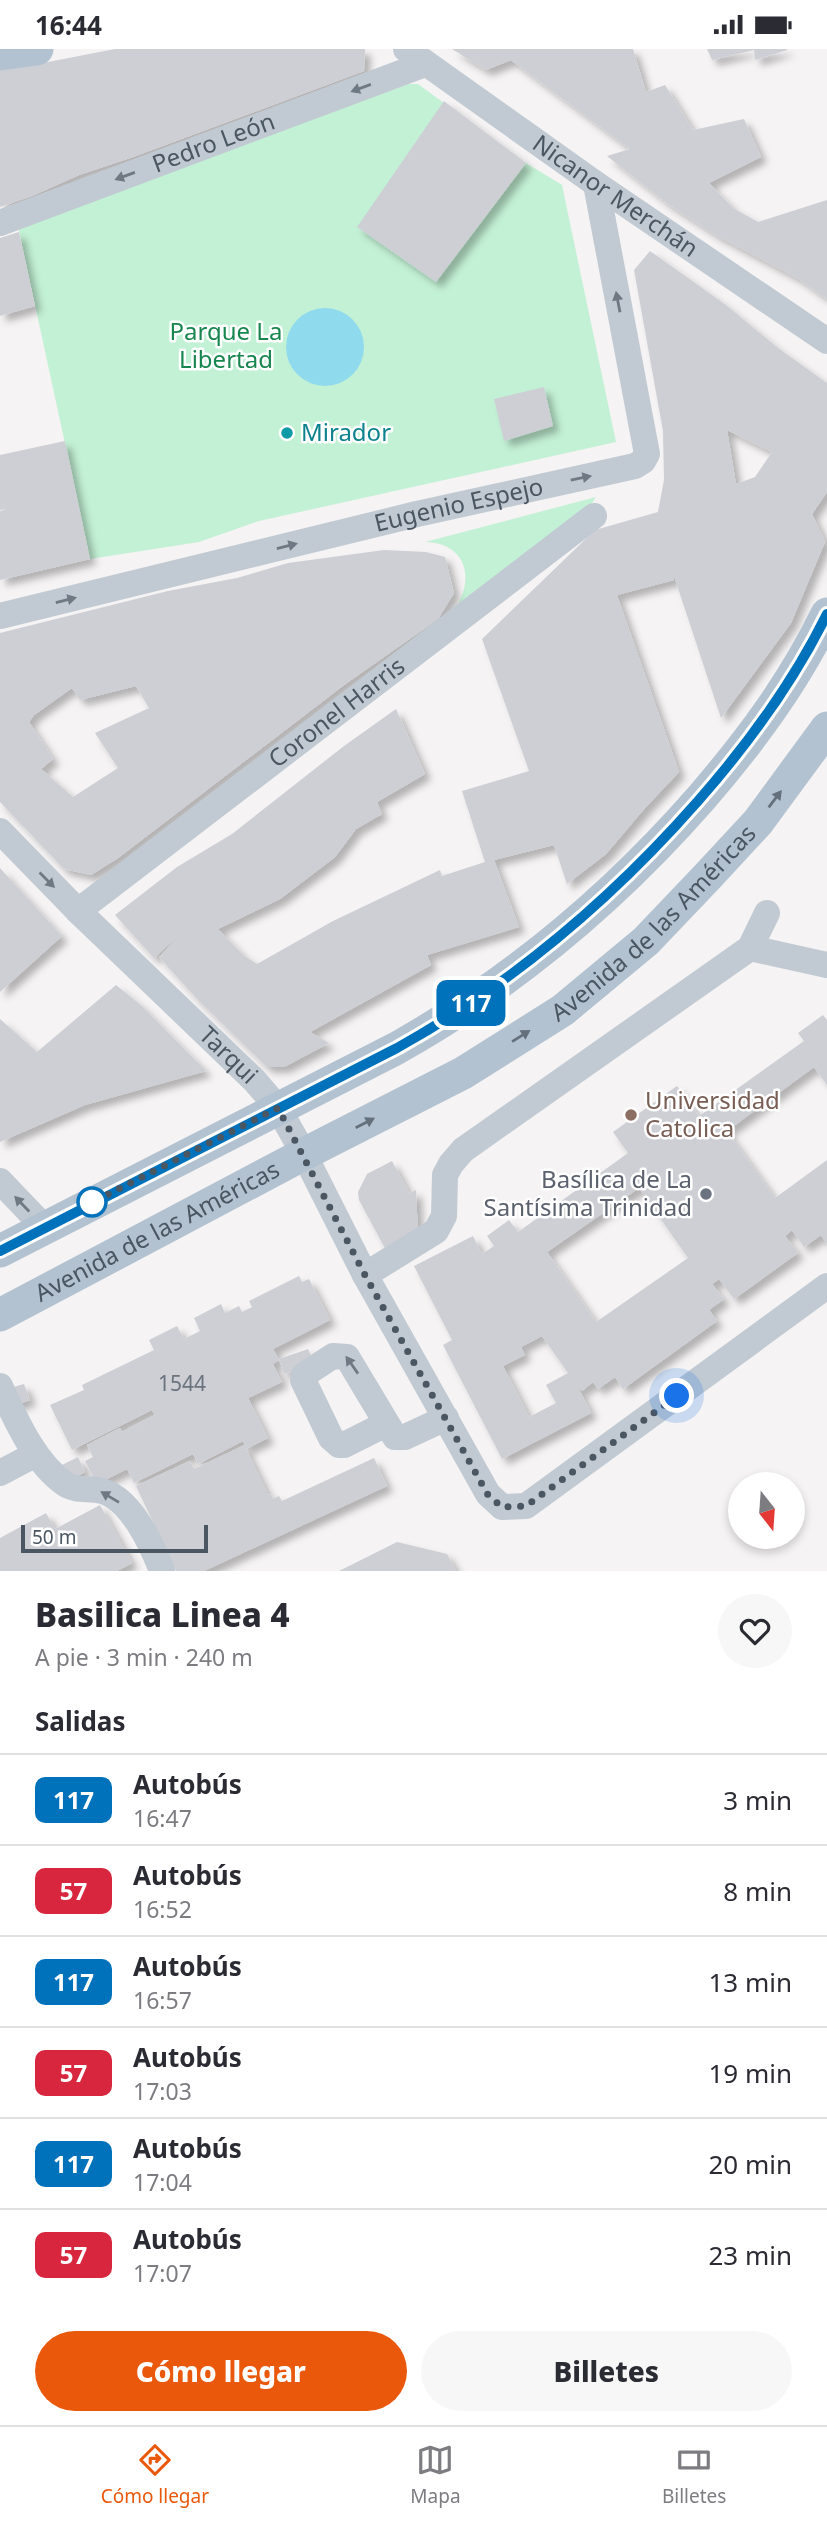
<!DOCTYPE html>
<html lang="es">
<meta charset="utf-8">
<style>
:root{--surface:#fff;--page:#f7f7f7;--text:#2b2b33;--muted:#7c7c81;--line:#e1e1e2;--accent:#ea580c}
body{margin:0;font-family:"Noto Sans",sans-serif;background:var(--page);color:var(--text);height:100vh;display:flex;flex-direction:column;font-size:26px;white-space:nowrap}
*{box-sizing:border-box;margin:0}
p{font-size:23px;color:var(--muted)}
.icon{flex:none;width:38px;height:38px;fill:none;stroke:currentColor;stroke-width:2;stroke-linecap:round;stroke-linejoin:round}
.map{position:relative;height:1522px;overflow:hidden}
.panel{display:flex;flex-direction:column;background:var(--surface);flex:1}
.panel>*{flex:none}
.badge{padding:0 14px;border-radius:10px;font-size:24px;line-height:46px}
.needle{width:46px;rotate:163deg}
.controls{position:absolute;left:728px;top:1423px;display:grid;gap:14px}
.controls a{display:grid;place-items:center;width:77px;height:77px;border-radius:50%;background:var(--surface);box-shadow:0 4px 10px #0003;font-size:35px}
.scale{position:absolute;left:21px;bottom:18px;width:187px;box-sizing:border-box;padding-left:7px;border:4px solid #4a5661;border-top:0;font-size:19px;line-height:24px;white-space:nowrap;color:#4a5661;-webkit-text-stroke:5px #fff;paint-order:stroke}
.you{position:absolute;width:35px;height:35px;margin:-18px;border:5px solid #fff;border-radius:50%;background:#1a73e8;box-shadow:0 0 0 10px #1a73e833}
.map>.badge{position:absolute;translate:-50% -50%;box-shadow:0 0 0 4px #fff}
h2{padding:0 35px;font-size:26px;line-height:63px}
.round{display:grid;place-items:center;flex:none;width:74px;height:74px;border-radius:37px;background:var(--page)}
.summary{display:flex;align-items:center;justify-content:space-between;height:119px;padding:0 35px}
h1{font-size:33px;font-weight:800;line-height:52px}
.cta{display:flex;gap:14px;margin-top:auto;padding:14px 35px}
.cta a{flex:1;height:80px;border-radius:42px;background:var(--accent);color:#fff;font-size:28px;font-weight:800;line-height:80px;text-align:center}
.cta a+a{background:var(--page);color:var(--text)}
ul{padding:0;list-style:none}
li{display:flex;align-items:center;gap:21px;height:91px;padding:0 35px;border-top:2px solid var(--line)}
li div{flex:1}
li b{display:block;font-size:26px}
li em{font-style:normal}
li .badge{min-width:77px;font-weight:700;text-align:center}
.status{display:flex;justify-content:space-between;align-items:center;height:49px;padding:0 35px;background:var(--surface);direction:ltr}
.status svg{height:19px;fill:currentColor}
.dock{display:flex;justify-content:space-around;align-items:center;height:98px;border-top:2px solid var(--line);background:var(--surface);font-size:19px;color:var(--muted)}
.dock a{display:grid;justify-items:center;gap:4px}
.dock .selected{color:var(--accent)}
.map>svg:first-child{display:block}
.green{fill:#c3f1d5}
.water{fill:#90daee}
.building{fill:#cdcfd5;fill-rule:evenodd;filter:url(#shadow)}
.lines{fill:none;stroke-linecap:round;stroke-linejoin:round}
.minor{stroke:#c1cad2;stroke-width:26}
.major{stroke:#b3c2d1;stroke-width:33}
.oneway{fill:#6e7983}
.oneway2{fill:#64717d}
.line-casing{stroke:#fff;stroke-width:16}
.line{stroke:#0072bc;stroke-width:10}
.walk{stroke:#4a5661;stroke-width:7;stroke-dasharray:0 12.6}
.culture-dot{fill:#0f9aa8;stroke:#fff;stroke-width:2.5}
.education-dot{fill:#8d6e63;stroke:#fff;stroke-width:2.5}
.worship-dot{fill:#6b7280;stroke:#fff;stroke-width:2.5}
.stop-dot{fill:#fff;stroke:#0072bc;stroke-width:3.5}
.labels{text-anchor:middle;stroke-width:5;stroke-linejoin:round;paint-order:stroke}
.number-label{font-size:21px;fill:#6b747e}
.street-label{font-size:24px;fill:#4a5661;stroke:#fff}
.park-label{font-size:24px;fill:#17864f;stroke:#fff}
.culture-label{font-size:24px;fill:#0d838f;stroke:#fff;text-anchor:start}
.education-label{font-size:24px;fill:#785e54;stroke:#fff;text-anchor:start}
.worship-label{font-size:24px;fill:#5b616d;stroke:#fff;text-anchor:end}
</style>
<div class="status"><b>16:44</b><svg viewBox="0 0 49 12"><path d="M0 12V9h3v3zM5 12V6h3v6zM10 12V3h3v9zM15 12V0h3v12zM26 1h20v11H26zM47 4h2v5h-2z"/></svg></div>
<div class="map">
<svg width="827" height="1522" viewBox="0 0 827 1522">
<defs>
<filter id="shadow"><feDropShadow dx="6" dy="6" stdDeviation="3.5" flood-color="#0004"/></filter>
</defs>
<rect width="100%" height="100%" fill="#f5f3f3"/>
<path class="green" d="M409,35h9l108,79 36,22 54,257 -357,79 -60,21 -109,17 -73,-337z
M596,448l-11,17 -128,92c18,-31 7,-63 -32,-64z"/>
<path class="water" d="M286 298a39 39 0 1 1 78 0a39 39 0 1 1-78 0Z"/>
<path class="building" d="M115,0h250l-1,22 -231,86 -54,18 -47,21 -32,11v-140l48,-5z
M452,0h181l13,43 19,-7 28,45 51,-11 17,38 -52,26 24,25 25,14 69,-22v99l-28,-20 -83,-44 -48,-31 -61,-48 23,-7 -119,-89 -25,10z
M707,0h80v1l-32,10 -1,-10 -42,10z
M444,52l82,62 -90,119 -79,-55z
M19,183l16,74 -35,10v-78z
M650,202l76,54 52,43 49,35v109l-15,22 13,28 -34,81 -70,95 -49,-148 2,10 -57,15 62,177 -34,36 -39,46 -39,30 -13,-39 -60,15 25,67 -92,28 4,10 -121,67 19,11 -45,24h-17l-69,-67 -39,-43 29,-30 -34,31 -39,-43 62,-48 55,-33 112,-88 52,-37 29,65 -48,28 5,12 -26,15 -21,28 -55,42 -62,30 25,26 14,9 76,-43 107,-51 2,6 43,-14 -23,-71 67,-20 -47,-132 113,-109 63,-18 6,-32 -1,-49 -29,-161zM727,381l45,22 -17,25 -19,7z
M544,338l9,39 -49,15 -10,-42z
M65,392l25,118 -90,21v-69l7,-2 -7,1v-55z
M384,501l42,2 19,5 9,36 -16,26 -94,66 -226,173 -27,17 -27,-6 -64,-67v-169l168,-42 69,-13 51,-15zM136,637l13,22 -54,25 23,35 -45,29 -32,-28 12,-10 -24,-37 5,-7 38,-27 8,12z
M0,819l62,68 -62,56z
M116,936l26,21 64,65 -121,34 -85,37v-123l37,33z
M823,966l4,5v65l-13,-18 -87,64 48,67 52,-38v84l-6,-9 -17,12 -12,-17 -7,6 13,17 -64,46 -15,-20 -7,5 12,15 -15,11 8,11 -94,68 -8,-12 -17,12 -5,-7 -11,9 -6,-8 15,30 -89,46 -59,-114 9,-5 -38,-74 59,-30 9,18 12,-8 -7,-10 22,-16 9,12 110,-79 -15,-21 64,-46 22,30 105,-75 -6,-8zM639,1139l49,70 -92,64 -49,-70zM542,1287l26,37 -22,12 10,18 -27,14 -26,-51 22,-11 -4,-8z
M392,1112l17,32 7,-3 2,46 -31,16 -28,-52 -1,-8 9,-18z
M299,1227l3,6 7,-3 21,41 -57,29 6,11 -6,4 9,18 -34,16 20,40 -22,11 22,46 3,-1 2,5 6,-3 3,5 92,-43 13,28 -183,85h-28l-40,-85 54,-25 4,8 51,-24 -2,-4 -45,23 -5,-10 -59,29 -7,-14 -30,15 -12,-23 8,-4 -6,-12 33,-17 2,4 33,-17 -3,-5 -80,40 -22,-45 34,-15 -2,-5 72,-35 -5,-10 28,-14 7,13 16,-8 -6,-13 27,-14 4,9 14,-7 3,6 10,-5 -3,-6z
M308,1300l7,15 -31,10 -5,-15z
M24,1335l6,16 -17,6 -6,-17z
M78,1408l7,15 -17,9 -8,-15z
M100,1456l32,58 -15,8h-117v-33l46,-25 9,16z
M397,1493l50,12 9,17h-117z"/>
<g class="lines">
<g class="minor">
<path id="s1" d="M406,0l190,135 231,157"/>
<path id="s2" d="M0,174l425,-159"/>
<path id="s3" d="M0,567l417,-102 218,-48 8,-5 4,-7 -51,-270"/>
<path id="s4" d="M0,782l78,80 176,169 24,28 26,46 61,121 123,219 14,13 24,-1 301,-220"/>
<path id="s5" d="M78,862l516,-395"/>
<path d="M750,899l77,17"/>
<path d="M0,1132l44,46"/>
<path d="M365,1226l71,-44 8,-15 1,-41 6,-11 12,-14 287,-202 17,-35"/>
<path d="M0,1337c16,34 34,76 65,98 10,7 25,4 37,7 29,8 50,54 60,80"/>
<path d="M386,1375l-42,21h-5l-8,-7 -28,-58 1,-5 29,-19 14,1 48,80h10l41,-19"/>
<path d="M0,1424l36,-19"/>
</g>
<g class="major">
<path d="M0,5l37,-5"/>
<path d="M0,1202l397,-203c117,-66 216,-149 305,-251 49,-57 92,-115 125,-183"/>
<path id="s6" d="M0,1266l304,-161 159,-81 100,-63 83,-69 61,-64 51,-55 69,-94"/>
</g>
</g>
<defs><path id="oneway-solid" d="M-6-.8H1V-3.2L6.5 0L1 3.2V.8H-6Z" transform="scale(1.75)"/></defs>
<g class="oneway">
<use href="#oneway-solid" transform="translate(361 39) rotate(160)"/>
<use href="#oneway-solid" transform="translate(125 127) rotate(160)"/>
<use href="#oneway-solid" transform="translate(618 253) rotate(-101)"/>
<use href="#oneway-solid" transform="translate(581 429) rotate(-12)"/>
<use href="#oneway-solid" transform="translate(287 497) rotate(-14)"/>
<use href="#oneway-solid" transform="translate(66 551) rotate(-14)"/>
<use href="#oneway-solid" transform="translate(47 831) rotate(45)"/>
<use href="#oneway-solid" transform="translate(22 1155) rotate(-134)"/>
<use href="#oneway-solid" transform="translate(352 1316) rotate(-125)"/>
<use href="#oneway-solid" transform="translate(110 1448) rotate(-149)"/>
</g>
<g class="oneway2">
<use href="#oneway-solid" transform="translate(775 750) rotate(-53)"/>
<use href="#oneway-solid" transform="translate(521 987) rotate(-32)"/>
<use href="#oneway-solid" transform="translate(365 1074) rotate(-27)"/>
</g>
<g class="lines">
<defs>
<path id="line" d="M0,1202l397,-203c115,-64 214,-148 301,-247 51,-58 95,-118 129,-187"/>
</defs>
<use href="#line" class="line-casing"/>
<use href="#line" class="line"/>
<path class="walk" d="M92,1153l-3,2 189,-96 87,167 123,220 14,12 24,-1 151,-110"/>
</g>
<circle class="culture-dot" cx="287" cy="384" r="7"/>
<circle class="education-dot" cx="631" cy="1066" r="7"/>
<circle class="worship-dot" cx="706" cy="1145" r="7"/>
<circle class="stop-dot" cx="92" cy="1153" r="14"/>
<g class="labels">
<g class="number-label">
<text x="182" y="1342">1544</text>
</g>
<g class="street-label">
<text dy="8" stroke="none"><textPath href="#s2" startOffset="228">Pedro León</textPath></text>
<text dy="8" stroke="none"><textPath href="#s1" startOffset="256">Nicanor Merchán</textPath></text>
<text dy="8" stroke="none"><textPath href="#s3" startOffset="472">Eugenio Espejo</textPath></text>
<text dy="8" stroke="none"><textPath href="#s5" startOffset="326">Coronel Harris</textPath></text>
<text dy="8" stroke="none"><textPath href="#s6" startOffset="766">Avenida de las Américas</textPath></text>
<text dy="8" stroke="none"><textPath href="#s4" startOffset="320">Tarqui</textPath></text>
<text dy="8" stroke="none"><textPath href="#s6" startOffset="178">Avenida de las Américas</textPath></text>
</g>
<g class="park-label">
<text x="226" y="291">Parque La<tspan x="226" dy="28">Libertad</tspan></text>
</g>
<g class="culture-label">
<text x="301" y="392">Mirador</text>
</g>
<g class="education-label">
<text x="645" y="1060">Universidad<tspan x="645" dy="28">Catolica</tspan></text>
</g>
<g class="worship-label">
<text x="692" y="1139">Basílica de La<tspan x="692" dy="28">Santísima Trinidad</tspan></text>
</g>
</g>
</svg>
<div class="controls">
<a><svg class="needle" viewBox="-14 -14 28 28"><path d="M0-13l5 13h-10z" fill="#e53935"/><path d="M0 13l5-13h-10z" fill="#7c7c81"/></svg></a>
</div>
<div class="scale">50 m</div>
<div class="you" style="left:677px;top:1347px"></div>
<b class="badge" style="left:471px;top:954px;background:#0072bc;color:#fff">117</b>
</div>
<section class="panel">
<div class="summary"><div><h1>Basilica Linea 4</h1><p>A pie · 3 min · 240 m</p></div><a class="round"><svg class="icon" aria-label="heart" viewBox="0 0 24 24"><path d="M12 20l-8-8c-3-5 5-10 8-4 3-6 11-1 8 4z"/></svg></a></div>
<h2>Salidas</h2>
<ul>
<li><span class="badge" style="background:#0072bc;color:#fff">117</span><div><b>Autobús</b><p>16:47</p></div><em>3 min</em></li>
<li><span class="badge" style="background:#d7263d;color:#fff">57</span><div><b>Autobús</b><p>16:52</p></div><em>8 min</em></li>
<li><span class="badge" style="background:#0072bc;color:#fff">117</span><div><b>Autobús</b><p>16:57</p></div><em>13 min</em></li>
<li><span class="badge" style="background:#d7263d;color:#fff">57</span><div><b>Autobús</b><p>17:03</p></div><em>19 min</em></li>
<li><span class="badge" style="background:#0072bc;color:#fff">117</span><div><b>Autobús</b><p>17:04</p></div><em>20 min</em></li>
<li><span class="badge" style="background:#d7263d;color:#fff">57</span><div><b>Autobús</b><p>17:07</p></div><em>23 min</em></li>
</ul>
<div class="cta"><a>Cómo llegar</a><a>Billetes</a></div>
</section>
<nav class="dock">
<a class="selected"><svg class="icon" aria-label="directions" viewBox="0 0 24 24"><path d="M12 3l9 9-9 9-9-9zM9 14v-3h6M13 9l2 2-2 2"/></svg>Cómo llegar</a>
<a><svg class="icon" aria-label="map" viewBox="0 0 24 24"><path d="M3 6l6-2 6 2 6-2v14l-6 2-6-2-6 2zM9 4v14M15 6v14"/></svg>Mapa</a>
<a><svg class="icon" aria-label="tickets" viewBox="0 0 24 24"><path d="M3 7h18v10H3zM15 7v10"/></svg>Billetes</a>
</nav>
